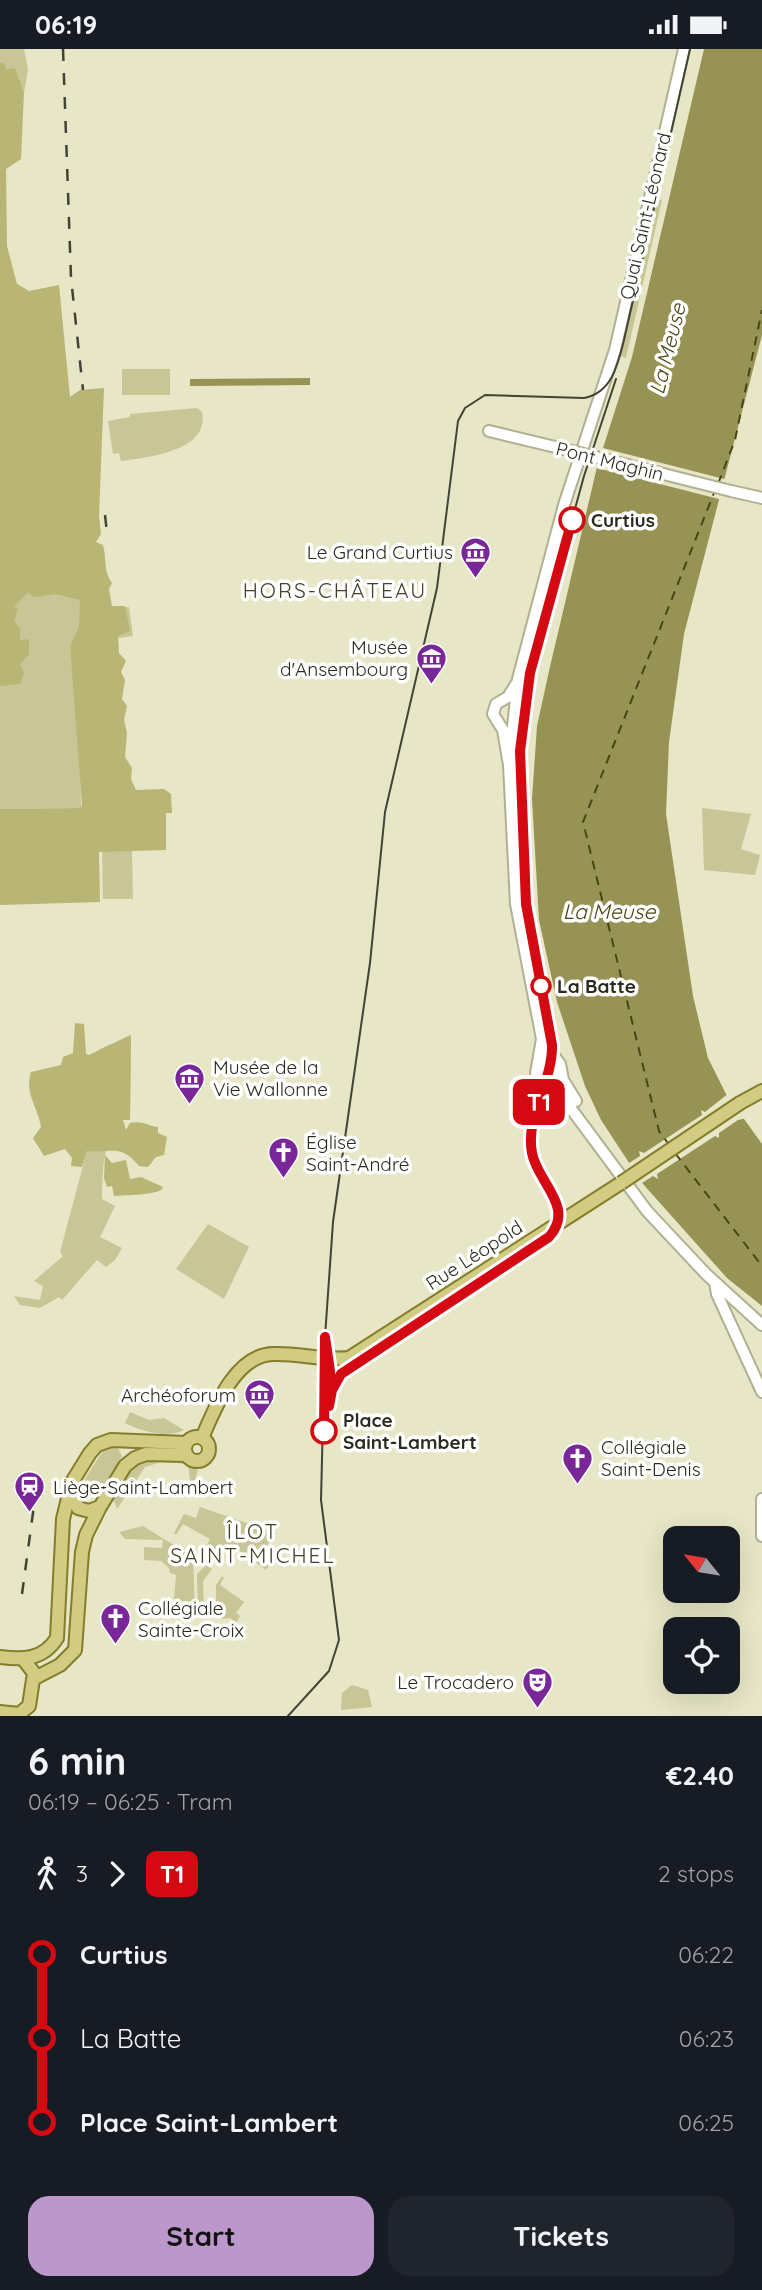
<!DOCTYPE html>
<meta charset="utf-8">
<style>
:root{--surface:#171b24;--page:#20242c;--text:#f1f3f6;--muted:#9ea1a6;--accent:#bb97cc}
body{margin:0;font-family:Quicksand,sans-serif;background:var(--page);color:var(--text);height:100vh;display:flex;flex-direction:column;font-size:26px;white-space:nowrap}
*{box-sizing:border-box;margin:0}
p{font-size:23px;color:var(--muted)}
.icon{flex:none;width:38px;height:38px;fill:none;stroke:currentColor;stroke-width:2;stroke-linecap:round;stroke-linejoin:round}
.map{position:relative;height:1667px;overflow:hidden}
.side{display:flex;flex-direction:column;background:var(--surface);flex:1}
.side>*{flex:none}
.badge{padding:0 14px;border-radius:10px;font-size:24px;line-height:46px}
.needle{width:46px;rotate:300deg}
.fabs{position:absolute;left:663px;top:1477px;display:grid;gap:14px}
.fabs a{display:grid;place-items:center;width:77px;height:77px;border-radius:14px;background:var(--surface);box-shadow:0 7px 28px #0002;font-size:35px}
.map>.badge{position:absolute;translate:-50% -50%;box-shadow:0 0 0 4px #fff}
.legs{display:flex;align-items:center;gap:10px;height:77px;padding:0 28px;font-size:23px}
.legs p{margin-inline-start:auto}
.headline{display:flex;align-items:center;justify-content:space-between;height:119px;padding:0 28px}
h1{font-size:38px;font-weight:800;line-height:52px}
.button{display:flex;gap:14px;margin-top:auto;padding:14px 28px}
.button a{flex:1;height:80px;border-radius:21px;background:var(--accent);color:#111;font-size:28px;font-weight:800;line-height:80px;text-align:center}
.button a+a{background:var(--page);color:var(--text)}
ul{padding:0 28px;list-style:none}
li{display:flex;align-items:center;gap:24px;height:84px;font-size:26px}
li i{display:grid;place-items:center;width:10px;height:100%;margin:0 9px;background:currentColor}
li i::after{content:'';width:18px;height:18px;margin:-9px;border:5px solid;border-radius:50%;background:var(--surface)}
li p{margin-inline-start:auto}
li:first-child i{background:linear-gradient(#0000 50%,currentColor 0)}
li:last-child i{background:linear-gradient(currentColor 50%,#0000 0)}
.status{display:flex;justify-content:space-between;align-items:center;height:49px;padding:0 35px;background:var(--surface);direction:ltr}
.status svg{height:19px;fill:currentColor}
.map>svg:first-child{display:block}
.green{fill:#c8c596}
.forest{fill:#b9b575}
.water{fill:#979354}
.pier{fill:#e7e6c6}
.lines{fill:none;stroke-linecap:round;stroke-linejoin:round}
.ferry{stroke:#4a4614;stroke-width:2;stroke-dasharray:9 7;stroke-linecap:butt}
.secondary-casing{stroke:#b1b092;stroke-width:14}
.primary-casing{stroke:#847d2a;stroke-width:16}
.secondary{stroke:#fff;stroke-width:10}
.primary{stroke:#d2cc83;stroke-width:12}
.tram{stroke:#444335;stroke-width:2}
.rail{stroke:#444335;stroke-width:2.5;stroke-dasharray:12 12;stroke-linecap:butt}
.secondary-bridge-casing{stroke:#b1b092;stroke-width:14;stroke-linecap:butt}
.primary-bridge-casing{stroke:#847d2a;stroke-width:16;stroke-linecap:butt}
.secondary-bridge{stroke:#fff;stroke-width:10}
.primary-bridge{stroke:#d2cc83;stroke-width:12}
.line-1-casing{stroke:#fff;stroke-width:16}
.line-1{stroke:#d50911;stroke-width:10}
.stop-1-dot{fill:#fff;stroke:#d50911;stroke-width:3.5}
.labels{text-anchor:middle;stroke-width:7;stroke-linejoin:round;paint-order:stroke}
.street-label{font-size:19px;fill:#2a2a1e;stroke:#fff}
.stop-label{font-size:19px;font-weight:bold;fill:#2a2a1e;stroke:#fff;text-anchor:start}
.poi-label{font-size:19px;fill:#2a2a1e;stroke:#fff;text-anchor:start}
.water-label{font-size:21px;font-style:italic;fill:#4a4614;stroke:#fff}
.neighbourhood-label{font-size:21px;letter-spacing:2px;fill:#424026;stroke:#fff}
</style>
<div class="status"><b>06:19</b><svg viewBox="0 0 49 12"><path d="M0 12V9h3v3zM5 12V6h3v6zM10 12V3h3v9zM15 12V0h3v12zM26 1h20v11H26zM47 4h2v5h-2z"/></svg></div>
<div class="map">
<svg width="762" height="1667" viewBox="0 0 762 1667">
<rect width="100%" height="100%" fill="#e7e6c6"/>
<path class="green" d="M0,0h24l4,21 -4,22 -9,-24 -9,1 -2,-7 -4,1z
M655,149l7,2 -36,158 -8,-3z
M122,320h48v26h-48z
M197,359l5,4c8,40 -56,45 -81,49l-2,-8 -6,1 -5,-33 22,-4v-3z
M0,496l102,65 27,-3 4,29 -63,9 10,109 1,54 -81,1z
M702,759l49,6 -10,35 19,6 -5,20 -51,-5z
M102,802h30l1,48h-30z
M131,986l-1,85h-7c-22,24 -20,49 -21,79l13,7 -15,31 22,11 -7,12 -9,7 -9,-7 -35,40 -3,-3 -19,11 -20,-3 -6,-9 26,4 3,-14 -9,-5 29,-25 -3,-4 27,-101v-29l11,-72z
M208,1175l41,23 -25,52 -48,-30z
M130,1363l19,8 15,-2 20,12c-16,9 -44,1 -59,-7z
M106,1397h11l5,10 -23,40 -18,-11z
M147,1409l35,3 16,9 -3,10 -5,1 -2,-17 -27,-2 -16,5 -28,42 -5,-14 17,-26z
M200,1458l76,26 -13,18 11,8 -8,11 -36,-26 -11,15 -15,-8 6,-12 -27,-15 -7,11 -2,-2 10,-19 12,4z
M143,1477l50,31 2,54 -6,-4 -1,-6h-14l2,-26 -6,-2 -1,-5 -8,-7 -17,-1v-13l18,1 1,-8 -38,-1 -6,-7z
M206,1516l6,4 -9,12 1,26h12v-22l6,-9 2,2 -4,7 24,17 -8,11 4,3 -5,9 -4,-7 -9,1 -2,-9 -22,1 -1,-37z
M352,1636l16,5 4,17 -31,3 1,-17z"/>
<path class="forest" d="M4,13l2,7 9,-1 9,24 -3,67 -15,10 1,77 10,38 12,7 30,-6 11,112 10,-7 24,-2 -5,128 2,18 -5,8 7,3c4,14 0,26 9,38l-3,6 3,17h13l5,25 -12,5 1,17 7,8 -5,11 4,8 -3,19 5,7 -3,14 3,13 -2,24 7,11 -1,11 5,11 28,-1 7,5 1,19h-6v37l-67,2 1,50 -100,3v-96l80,-1 2,-3 -12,-159 9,-20 1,-26 -24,-6 -22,3 -6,-5 -14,15 4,2 -4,12 6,8v11l9,-1v15l-9,10 4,9 -4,11 -20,2v-623z
M75,974l9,1 2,30 3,1 42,-20 -1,85h-7l3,10 4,-7c14,-3 17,3 28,4v6l9,4 -3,18 -8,2 -8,10 -9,-1c-18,-22 -26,-13 -52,-15l-5,16 -11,-1 1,-8 -7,-9 -21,7 -11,-18 8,-11c-3,-20 -17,-34 -10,-55l30,-7 2,-8 10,-4z
M105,1106l7,8 14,-3 4,19 11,-2 22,10 -2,3c-9,5 -34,5 -47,6l-2,-10 -5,1 -3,-9z"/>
<path class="water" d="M704,0h58v286l-78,299 -15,108 -3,72 27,182 15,62 18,36 36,50v162l-35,-28 -84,-94 -42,-64 -16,-34 -28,-84 -18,-82 -7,-121 5,-73 12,-55 48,-204 35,-110z
M310,329v7l-120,1v-7z"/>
<path class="pier" d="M599,398l129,33 -5,20 -130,-33z
M729,1044l18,25 -9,2 -19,13v5l-4,-2 -58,38 1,5 -5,-3 -14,9 -13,-20 14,-9 -1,-5 5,2 58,-38 -1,-5 4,2z"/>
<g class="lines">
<path class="ferry" d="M718,435l17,-44 27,-130
M670,1097l-11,-15 -76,-309 131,-329
M675,1104l87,113"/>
<defs>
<path id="secondary" d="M489,382l83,20
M731,442l31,7
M516,635l-8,13 -12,7 -3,10 10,16 6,35 7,139 26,135 -6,34c5,13 19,14 25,1
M509,716l9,-86 46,-174 51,-155 69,-301
M542,991l18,24 3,16 13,21
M552,1034l95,128 59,63 56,51
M715,1233l2,12 45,98
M762,1450v37"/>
<path id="primary" d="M740,1054l22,-12
M185 1400a12 12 0 1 1 24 0a12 12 0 1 1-24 0Z
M202,1389c13,-30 33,-83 71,-84 26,-1 50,7 76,4l272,-175
M69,1441l9,18 11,3 11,-4
M0,1608c23,3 43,3 57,-19l6,-119 9,-37 18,-29 7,-8 14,-5 75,3
M33,1630l27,-14 15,-15 7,-98 4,-17 14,-28 25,-41 10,-8 11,-4 40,1
M0,1663l19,2 10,-8 5,-33 -10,-13"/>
</defs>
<use href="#secondary" class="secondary-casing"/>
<use href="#primary" class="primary-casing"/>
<use href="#secondary" class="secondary"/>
<use href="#primary" class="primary"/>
<path class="tram" d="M330,1348l10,-23 209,-137 9,-15 1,-16 -22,-38 -6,-24 2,-24 20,-68 -27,-148 -6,-132 2,-52 8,-47 54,-197 32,-97
M288,1667l41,-45 10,-31 -18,-140 4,-163 8,-115 37,-259 15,-151 52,-224 21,-167 7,-13 20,-13 99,3c28,-5 34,-34 40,-58l66,-291"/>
<path class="rail" d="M63,0l8,229 12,112
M105,466l2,18
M22,1545l13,-96"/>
<defs>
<path id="secondary-bridge" d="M572,402l159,40"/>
<path id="primary-bridge" d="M621,1134l119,-80"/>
</defs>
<use href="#secondary-bridge" class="secondary-bridge-casing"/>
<use href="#primary-bridge" class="primary-bridge-casing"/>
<use href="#secondary-bridge" class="secondary-bridge"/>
<use href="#primary-bridge" class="primary-bridge"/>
</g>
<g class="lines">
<defs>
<path id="line-1" d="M324,1382l1,-94 5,34 -1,35 3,-16 9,-16 208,-137c27,-30 -12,-55 -17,-84 -7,-38 21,-71 20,-108l-26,-141 -6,-153 10,-78 42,-153"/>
</defs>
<use href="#line-1" class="line-1-casing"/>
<use href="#line-1" class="line-1"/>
</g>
<defs>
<symbol id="museum-pin" viewBox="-11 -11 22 30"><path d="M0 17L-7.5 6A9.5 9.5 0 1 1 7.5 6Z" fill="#792798" stroke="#fff"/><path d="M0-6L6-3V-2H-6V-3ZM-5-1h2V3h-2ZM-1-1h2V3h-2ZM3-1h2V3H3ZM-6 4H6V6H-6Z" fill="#fff"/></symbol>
<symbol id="church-pin" viewBox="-11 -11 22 30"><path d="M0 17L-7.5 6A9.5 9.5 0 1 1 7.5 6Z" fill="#792798" stroke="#fff"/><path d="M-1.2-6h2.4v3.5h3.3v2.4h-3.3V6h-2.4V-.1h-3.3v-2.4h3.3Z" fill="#fff"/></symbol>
<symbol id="station-pin" viewBox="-11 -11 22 30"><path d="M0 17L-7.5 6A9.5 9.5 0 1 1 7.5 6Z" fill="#792798" stroke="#fff"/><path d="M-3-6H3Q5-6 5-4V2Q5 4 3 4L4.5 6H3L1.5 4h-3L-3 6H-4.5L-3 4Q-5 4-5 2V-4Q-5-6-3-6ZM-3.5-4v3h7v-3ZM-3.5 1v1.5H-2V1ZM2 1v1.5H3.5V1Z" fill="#fff"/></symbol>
<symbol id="theatre-pin" viewBox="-11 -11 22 30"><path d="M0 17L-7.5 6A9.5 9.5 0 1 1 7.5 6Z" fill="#792798" stroke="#fff"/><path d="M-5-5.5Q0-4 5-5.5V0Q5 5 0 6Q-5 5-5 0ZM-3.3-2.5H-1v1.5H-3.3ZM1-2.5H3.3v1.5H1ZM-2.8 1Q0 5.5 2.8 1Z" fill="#fff"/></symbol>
</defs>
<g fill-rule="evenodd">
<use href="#museum-pin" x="458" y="486" width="35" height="47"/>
<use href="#museum-pin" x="414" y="592" width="35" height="47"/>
<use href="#museum-pin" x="172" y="1012" width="35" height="47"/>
<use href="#church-pin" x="266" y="1086" width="35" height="47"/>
<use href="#museum-pin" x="242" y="1328" width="35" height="47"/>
<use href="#church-pin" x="560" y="1392" width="35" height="47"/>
<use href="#station-pin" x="12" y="1420" width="35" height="47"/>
<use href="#church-pin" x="98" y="1552" width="35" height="47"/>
<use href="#theatre-pin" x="520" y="1616" width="35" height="47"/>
</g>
<g class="stop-1-dot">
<circle cx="572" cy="471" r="12"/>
<circle cx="541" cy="937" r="9"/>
<circle cx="324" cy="1382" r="12"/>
</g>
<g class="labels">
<g class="street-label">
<text transform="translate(645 167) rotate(-77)" y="7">Quai Saint-Léonard</text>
<text transform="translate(610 412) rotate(14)" y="7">Pont Maghin</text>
<text transform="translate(474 1206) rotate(-33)" y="7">Rue Léopold</text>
</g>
<g class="stop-label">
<text x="591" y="478">Curtius</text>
<text x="557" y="944">La Batte</text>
<text x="343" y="1378">Place<tspan x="343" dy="22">Saint-Lambert</tspan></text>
</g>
<g class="poi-label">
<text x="453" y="510" text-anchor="end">Le Grand Curtius</text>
<text x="408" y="605" text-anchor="end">Musée<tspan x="408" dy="22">d'Ansembourg</tspan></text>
<text x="213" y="1025">Musée de la<tspan x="213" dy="22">Vie Wallonne</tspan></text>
<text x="306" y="1100">Église<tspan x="306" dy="22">Saint-André</tspan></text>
<text x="236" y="1353" text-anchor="end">Archéoforum</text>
<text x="601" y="1405">Collégiale<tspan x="601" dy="22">Saint-Denis</tspan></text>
<text x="53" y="1445">Liège-Saint-Lambert</text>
<text x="138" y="1566">Collégiale<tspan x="138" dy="22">Sainte-Croix</tspan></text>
<text x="514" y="1640" text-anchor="end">Le Trocadero</text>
</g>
<g class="water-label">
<text transform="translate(668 300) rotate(-76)" y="7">La Meuse</text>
<text x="609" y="870">La Meuse</text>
</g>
<g class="neighbourhood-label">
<text x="335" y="549">HORS-CHÂTEAU</text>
<text x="253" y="1490">ÎLOT<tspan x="253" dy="24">SAINT-MICHEL</tspan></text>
</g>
</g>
</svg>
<div class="fabs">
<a><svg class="needle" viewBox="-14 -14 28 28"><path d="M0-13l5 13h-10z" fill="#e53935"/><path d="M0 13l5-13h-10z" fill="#9ea1a6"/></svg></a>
<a><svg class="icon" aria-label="locate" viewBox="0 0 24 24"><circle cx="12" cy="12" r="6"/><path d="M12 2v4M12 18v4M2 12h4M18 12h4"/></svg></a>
</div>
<b class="badge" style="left:539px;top:1053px;background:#d50911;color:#fff">T1</b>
</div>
<section class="side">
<div class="headline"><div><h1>6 min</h1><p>06:19 – 06:25 · Tram</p></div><b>€2.40</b></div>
<div class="legs"><svg class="icon" aria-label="walk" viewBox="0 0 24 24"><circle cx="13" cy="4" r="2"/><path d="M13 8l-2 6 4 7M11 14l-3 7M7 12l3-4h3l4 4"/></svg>3<svg class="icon" aria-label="forward" viewBox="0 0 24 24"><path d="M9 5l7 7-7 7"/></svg><b class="badge" style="background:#d50911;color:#fff">T1</b><p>2 stops</p></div>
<ul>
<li><i style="color:#d50911"></i><b>Curtius</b><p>06:22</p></li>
<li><i style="color:#d50911"></i><span>La Batte</span><p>06:23</p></li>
<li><i style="color:#d50911"></i><b>Place Saint-Lambert</b><p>06:25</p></li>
</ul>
<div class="button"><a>Start</a><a>Tickets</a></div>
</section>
